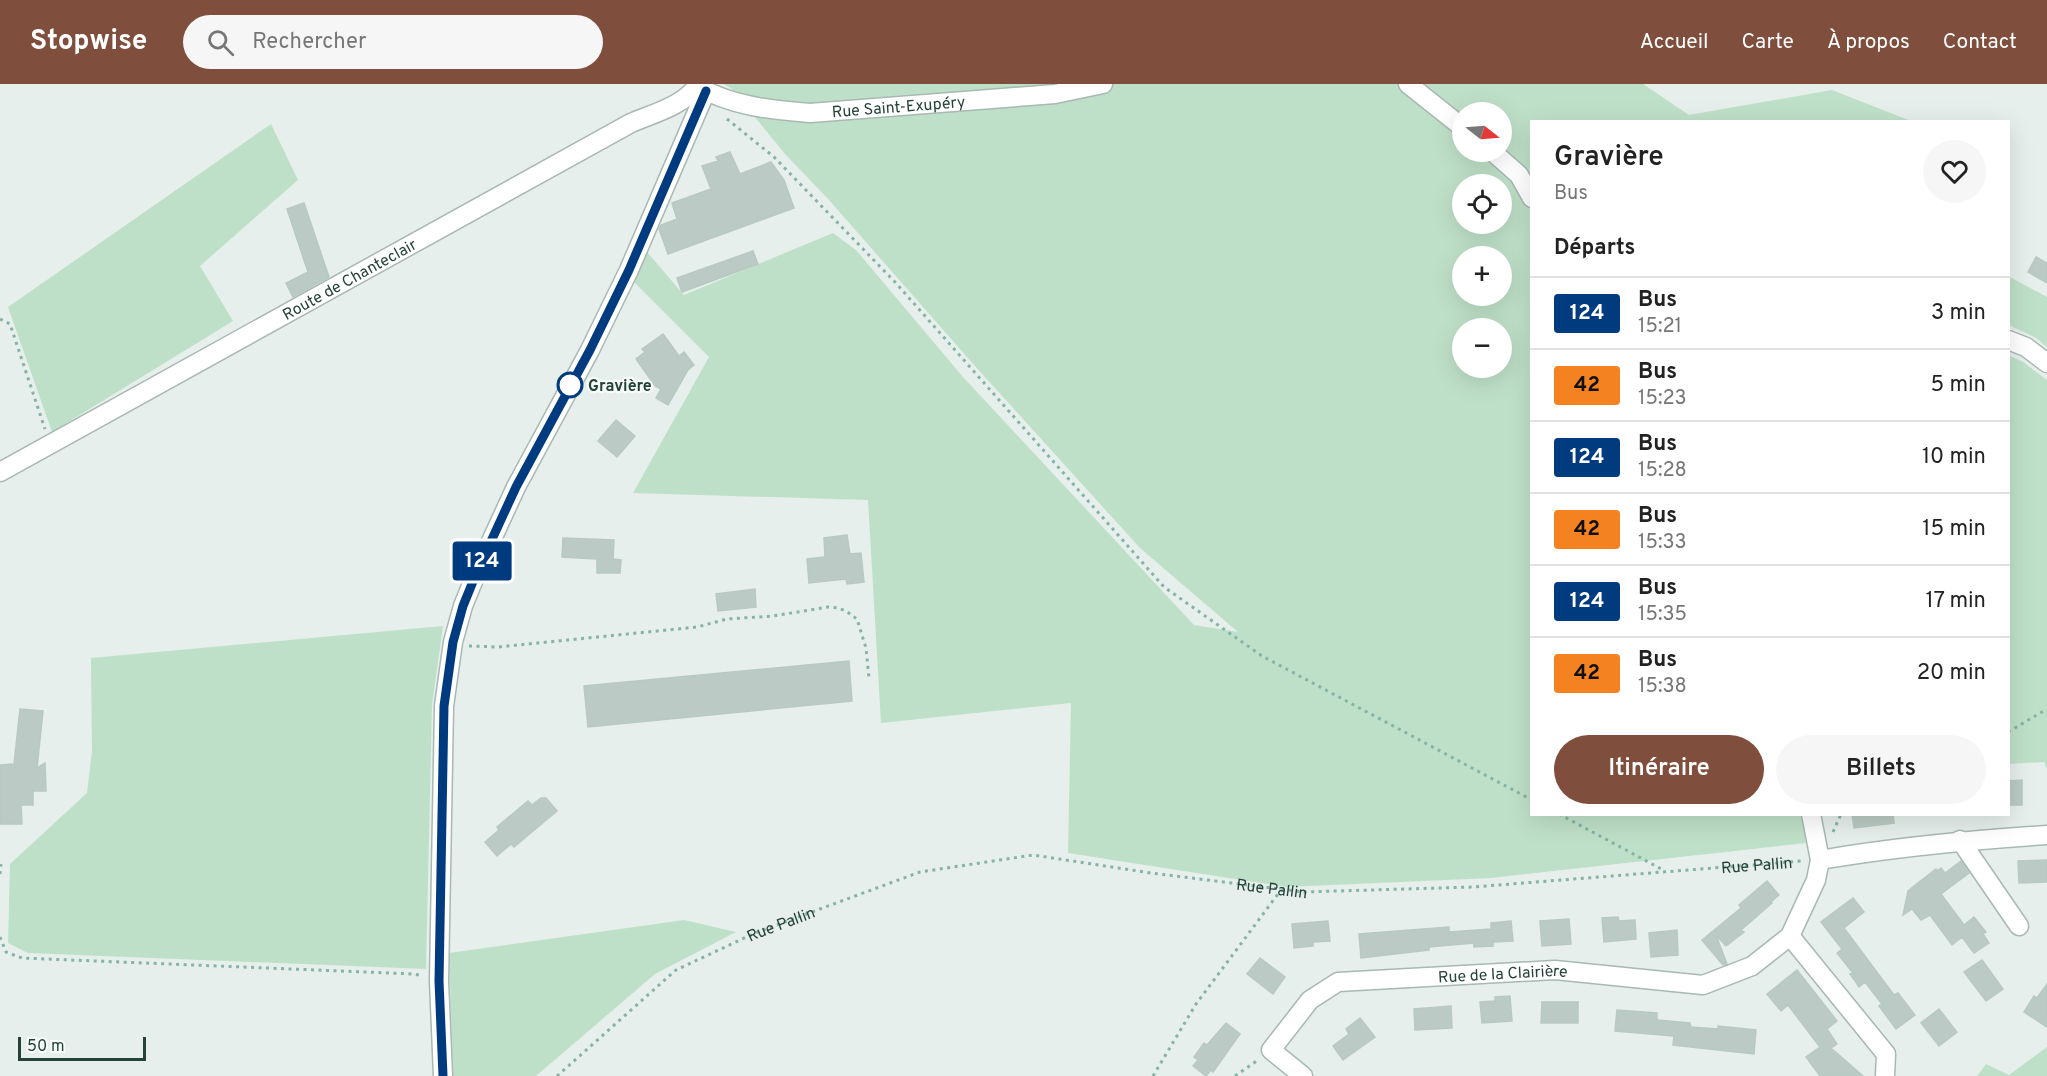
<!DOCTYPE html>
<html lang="fr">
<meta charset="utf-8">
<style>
:root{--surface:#fff;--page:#f6f6f6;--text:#222;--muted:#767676;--line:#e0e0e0;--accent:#804e3d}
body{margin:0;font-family:Overpass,sans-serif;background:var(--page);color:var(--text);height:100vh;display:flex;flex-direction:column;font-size:22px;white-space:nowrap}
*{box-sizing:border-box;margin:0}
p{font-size:20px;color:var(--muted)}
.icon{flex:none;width:33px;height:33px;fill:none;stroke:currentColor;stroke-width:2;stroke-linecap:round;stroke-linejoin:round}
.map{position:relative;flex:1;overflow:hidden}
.side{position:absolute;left:1530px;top:36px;width:480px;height:696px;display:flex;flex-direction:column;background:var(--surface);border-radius:0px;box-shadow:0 6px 24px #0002}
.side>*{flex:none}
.badge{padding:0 12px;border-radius:4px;font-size:21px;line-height:39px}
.needle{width:39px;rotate:107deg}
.tools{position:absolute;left:1452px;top:18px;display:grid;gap:12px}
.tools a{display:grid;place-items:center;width:60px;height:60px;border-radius:50%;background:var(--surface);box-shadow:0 6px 24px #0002;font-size:30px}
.scale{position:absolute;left:18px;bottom:15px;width:128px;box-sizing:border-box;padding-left:6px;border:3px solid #24423a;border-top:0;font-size:16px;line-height:21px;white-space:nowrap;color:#24423a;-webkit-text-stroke:4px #f7fbf9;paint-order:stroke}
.map>.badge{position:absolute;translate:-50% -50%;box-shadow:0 0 0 3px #fff}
h2{padding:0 24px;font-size:22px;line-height:54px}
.round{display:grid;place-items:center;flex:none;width:63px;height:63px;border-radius:32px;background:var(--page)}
.overview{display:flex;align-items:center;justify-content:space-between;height:102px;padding:0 24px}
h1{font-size:28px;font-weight:600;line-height:45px}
.cta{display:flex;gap:12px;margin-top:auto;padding:12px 24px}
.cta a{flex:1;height:69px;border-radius:36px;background:var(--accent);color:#fff;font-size:24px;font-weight:600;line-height:69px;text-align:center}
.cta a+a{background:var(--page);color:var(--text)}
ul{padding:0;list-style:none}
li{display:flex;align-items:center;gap:18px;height:72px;padding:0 24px;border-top:2px solid var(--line)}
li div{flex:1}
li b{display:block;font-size:22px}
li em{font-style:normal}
li .badge{min-width:66px;font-weight:700;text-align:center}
header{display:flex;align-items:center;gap:36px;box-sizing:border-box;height:84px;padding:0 30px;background:var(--accent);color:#fff}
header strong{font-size:28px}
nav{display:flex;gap:33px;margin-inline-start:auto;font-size:21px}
.search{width:420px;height:54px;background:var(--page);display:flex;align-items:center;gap:15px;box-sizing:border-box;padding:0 21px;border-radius:33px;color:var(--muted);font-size:22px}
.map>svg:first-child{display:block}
.green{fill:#bfe0c8;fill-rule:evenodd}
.building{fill:#bbcac4;stroke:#b8c9c2;stroke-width:1.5}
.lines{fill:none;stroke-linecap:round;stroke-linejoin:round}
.minor-casing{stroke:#a8b8b2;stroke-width:21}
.path{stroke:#86b3a5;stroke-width:3;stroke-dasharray:3 4.5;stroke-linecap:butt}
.minor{stroke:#fff;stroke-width:18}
.line-casing{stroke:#fff;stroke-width:14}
.line{stroke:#003b80;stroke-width:9}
.stop-dot{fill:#fff;stroke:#003b80;stroke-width:3}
.labels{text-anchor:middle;stroke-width:4.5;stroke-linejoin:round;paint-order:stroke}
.street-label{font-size:16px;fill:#24423a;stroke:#f7fbf9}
.stop-label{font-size:16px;font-weight:bold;fill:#24423a;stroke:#f7fbf9;text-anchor:start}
</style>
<header>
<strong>Stopwise</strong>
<div class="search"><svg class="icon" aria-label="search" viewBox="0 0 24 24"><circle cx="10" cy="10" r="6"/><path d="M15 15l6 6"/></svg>Rechercher</div>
<nav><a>Accueil</a><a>Carte</a><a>À propos</a><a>Contact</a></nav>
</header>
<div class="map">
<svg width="2047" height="992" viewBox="0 0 2047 992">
<rect width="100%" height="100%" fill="#e6efeb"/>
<path class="green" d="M724,0h919l46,31 143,-25 79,31 -379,1v692l270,1 4,28 -315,35 -205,9 -218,-34 3,-150 -190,20 -13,-223 -235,-7 76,-136 -75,-75 13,-30 37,43 149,-62 23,17 107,127 231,248 44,7 -98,-84 -166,-183 -145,-165 -44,-46 -53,-65zM1462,28h40v40h-40zM1462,100h40v40h-40zM1462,172h40v40h-40zM1462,244h40v40h-40z
M271,40l27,56 -98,86 33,55 -181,111 -44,-125z
M2008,192l39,21v50l-11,-9 -27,-13z
M2008,271l15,7 24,18v389l-3,-7 -35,2z
M443,542l-11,79 -6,264 -398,-16 -20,-10 2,-79 77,-71 5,-42 -1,-93z
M684,836l52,12 -81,42 -119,102h-83l-4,-123z
M2047,963v29h-70l9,-12 23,11z"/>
<path class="building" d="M730,68l10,22 31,-12 13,18 10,28 -126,46 -9,-25 2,-4 16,-6 -5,-16 39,-14 -9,-23 16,-5 -2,-4z
M304,119l25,74 -36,20 -7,-14 22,-11 -21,-63z
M753,167l5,13 -76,28 -5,-14z
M2036,173l11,6v20l-19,-11z
M663,250l16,22 5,-4 10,13 -6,5 -20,35 -12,-7 5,-9 -6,-3 -19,-27 9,-7 -3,-3z
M616,336l19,16 -18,21 -19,-16z
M847,451l3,19 11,-1 3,29 -17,2 -1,-5 -37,4 -2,-24 18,-2 -1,-19z
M563,454l51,2 -1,19 8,1 -1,13h-23v-14l-35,-2z
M755,505l1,18 -38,4 -2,-17z
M849,577l3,40 -264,26 -4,-41z
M20,625l23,2 -6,57 8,-5 1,28h-13v14h-12l1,19h-22v-59l14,-1z
M2022,696v25h-14v-24z
M541,714h5l11,13 -43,36 -3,-3 -14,12 -12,-14 14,-12 -2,-3 31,-26 4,4z
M1852,730h41l1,9 -40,5z
M2047,776v22l-28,1 -1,-22z
M1961,777l8,12 -28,21 23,31 10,-8 12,15 -3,2 6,9 -15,10 -12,-16 -10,8 -22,-30 -9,5 -9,-11 -9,6 5,-24 28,-22 1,2 4,-3 4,5z
M1767,797l12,14 -8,7 1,1 -31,27 3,2 -18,14 -10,-11 11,29 -4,1 -21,-25 39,-32 -2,-3z
M1853,814l11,14 -20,16 50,67 4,-2 17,22 -19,14 -17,-23 3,-2 -17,-22 -6,5 -9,-13 3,-1 -16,-20 5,-4 -21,-27z
M1618,833l1,4 16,-1 1,19 -32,3 -2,-24z
M1569,835l2,25 -29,2 -2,-25z
M1328,837l2,20 -17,1v4l-19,2 -2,-24z
M1511,837l2,20 -20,1v4l-19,1v-4l-45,4v3l-68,8 -2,-24 90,-7v5l42,-3v-6z
M1677,846l1,25 -27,2 -2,-24z
M1260,874l25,19 -12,17 -26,-20z
M1982,876l21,29 -17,12 -22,-29z
M1797,886l40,51 -10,8 10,15 -6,4 32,28h-43l-14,-19 14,-10 -32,-42 -7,6 -14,-17z
M2047,900v43l-23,-15 10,-16 3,2z
M1510,912l2,25 -30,2 -2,-21 15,-1v-4z
M1542,918h36v21h-37z
M1451,922l1,22 -37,2 -1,-21z
M1939,925l18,23 -18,14 -18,-23z
M1617,926l40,3v7l33,3 1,4 27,2v-3l38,4 -2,24 -81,-9 1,-9 -59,-5z
M1360,934l15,19 -32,23 -10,-14 16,-12 -3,-5z
M1226,939l14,11 -27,38 -2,-2 -5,6 -13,-10 5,-6 -4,-3 10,-14 3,2z"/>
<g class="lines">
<defs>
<g id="minor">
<path d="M1408,0l54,43"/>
<path id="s2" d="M697,2c34,20 74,24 113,27l245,-19 48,-10"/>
<path d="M1493,68l26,23 13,23"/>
<path d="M2008,256l18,7 21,16"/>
<path id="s3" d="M0,388l631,-349c21,-9 52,-17 66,-37"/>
<path d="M1960,756l59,86"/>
<path d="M1820,776c75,-13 150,-20 227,-25"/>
<path d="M1790,852l96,118 -1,22"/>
<path d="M443,992l-4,-95 5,-275 9,-64 10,-36 13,-32 40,-87 74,-137 39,-80 77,-179"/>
<path id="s4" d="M1303,992l-32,-26 39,-50 28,-18 217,-12 148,15 49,-19 38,-30 26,-56 4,-20 -9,-46"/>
</g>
</defs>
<use href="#minor" class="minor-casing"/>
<g class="path">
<path d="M727,35l47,38 121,125 269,305 98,69 270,144"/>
<path d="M0,235l10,5 35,105"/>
<path d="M469,562l29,1 199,-20 30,-8 46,-3 55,-9 10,1 8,3 11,8 9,29 3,30"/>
<path d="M2008,648l39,-23"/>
<path d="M1559,730l106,57"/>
<path d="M1833,748l8,-18"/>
<path d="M0,790l1,-10"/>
<path d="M0,853l6,15 16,6 392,16 9,2"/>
<path id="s1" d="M557,992l119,-106 79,-37 165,-61 113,-17 118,18 153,19 169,-5 329,-26"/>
<path d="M1153,992l43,-72 85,-114"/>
<path d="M1235,992l23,-16"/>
</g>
<use href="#minor" class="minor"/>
</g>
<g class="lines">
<defs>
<path id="line" d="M443,992l-4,-95 5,-275 9,-64 10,-36 13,-32 40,-87 74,-137 39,-80 77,-179"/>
</defs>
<use href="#line" class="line-casing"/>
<use href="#line" class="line"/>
</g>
<circle class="stop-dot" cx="570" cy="301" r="12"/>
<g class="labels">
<g class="street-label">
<text dy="6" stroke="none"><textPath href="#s2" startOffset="206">Rue Saint-Exupéry</textPath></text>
<text dy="6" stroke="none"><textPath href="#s3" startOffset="399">Route de Chanteclair</textPath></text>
<text dy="6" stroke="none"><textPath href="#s1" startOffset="1264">Rue Pallin</textPath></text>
<text dy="6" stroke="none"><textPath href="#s1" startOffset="778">Rue Pallin</textPath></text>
<text dy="6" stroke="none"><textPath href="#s1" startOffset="274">Rue Pallin</textPath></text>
<text dy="6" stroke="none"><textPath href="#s4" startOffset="303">Rue de la Clairière</textPath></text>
</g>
<g class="stop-label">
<text x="588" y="307">Gravière</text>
</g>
</g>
</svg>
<div class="tools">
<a><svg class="needle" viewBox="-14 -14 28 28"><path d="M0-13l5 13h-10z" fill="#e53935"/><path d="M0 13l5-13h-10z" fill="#767676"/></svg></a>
<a><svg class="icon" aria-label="locate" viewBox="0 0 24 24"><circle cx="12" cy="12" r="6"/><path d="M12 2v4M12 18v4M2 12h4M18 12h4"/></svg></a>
<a>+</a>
<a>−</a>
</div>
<div class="scale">50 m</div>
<b class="badge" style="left:482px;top:477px;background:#003b80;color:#fff">124</b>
<section class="side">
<div class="overview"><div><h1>Gravière</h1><p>Bus</p></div><a class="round"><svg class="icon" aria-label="heart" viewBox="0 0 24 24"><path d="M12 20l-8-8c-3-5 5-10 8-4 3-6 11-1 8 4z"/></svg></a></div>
<h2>Départs</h2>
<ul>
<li><span class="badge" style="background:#003b80;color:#fff">124</span><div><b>Bus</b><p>15:21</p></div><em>3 min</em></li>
<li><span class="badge" style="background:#f58220;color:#111">42</span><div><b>Bus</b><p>15:23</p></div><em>5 min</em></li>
<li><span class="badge" style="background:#003b80;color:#fff">124</span><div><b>Bus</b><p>15:28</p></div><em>10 min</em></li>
<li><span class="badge" style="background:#f58220;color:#111">42</span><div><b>Bus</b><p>15:33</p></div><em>15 min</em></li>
<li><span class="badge" style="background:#003b80;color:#fff">124</span><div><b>Bus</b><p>15:35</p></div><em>17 min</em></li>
<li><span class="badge" style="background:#f58220;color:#111">42</span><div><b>Bus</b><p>15:38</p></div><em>20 min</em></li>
</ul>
<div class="cta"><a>Itinéraire</a><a>Billets</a></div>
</section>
</div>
